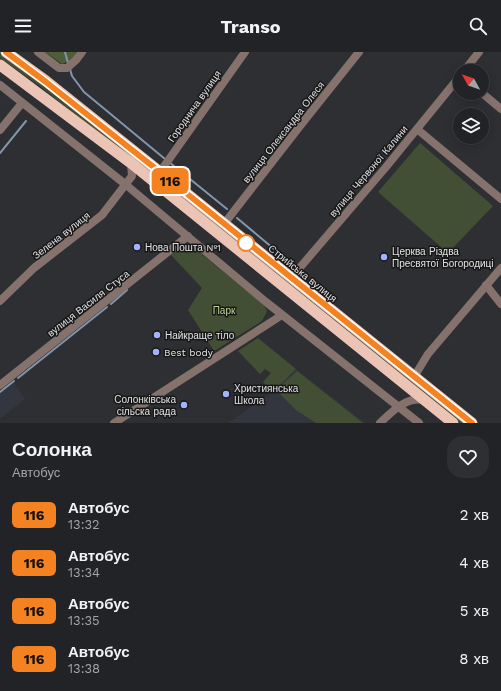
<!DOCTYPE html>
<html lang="uk">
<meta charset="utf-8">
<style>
:root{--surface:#222326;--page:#2e2f32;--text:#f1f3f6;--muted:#a2a4a7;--line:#3f4043}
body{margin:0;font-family:"Work Sans",sans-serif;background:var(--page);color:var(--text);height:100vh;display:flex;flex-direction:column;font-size:15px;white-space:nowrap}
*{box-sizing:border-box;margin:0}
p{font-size:13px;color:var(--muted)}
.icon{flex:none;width:22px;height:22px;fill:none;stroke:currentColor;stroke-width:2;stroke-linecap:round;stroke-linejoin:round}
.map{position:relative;height:371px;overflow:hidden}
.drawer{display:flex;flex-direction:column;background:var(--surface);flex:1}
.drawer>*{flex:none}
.badge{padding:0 8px;border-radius:6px;font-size:14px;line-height:26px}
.needle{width:26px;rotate:310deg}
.buttons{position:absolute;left:453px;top:12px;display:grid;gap:8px}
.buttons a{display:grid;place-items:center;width:36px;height:36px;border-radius:50%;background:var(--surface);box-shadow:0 2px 10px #0003,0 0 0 1px var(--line);font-size:20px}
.map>.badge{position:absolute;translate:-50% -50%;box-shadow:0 0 0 2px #fff}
.round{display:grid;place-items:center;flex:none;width:42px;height:42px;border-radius:16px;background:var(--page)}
.summary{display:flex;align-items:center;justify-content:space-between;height:68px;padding:0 12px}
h1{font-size:19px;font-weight:700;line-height:30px}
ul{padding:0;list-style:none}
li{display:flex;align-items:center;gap:12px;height:48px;padding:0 12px}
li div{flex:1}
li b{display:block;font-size:15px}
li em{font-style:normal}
li .badge{min-width:44px;font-weight:700;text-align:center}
header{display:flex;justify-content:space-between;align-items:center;height:52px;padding:0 12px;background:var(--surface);font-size:18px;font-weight:700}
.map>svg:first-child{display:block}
.built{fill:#34363f}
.green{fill:#434f34}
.forest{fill:#4e5d38}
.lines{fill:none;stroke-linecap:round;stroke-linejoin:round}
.stream{stroke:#8295ad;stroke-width:2}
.minor{stroke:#86726c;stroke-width:8}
.trunk{stroke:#ecc4b6;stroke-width:11}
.line-casing{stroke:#fff;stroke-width:9}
.line{stroke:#f58220;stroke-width:6}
.stop-dot{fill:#fff;stroke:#f58220;stroke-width:2}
.poi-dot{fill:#a3b2fc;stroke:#171718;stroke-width:1.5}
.labels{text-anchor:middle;stroke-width:3;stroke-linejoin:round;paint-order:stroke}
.street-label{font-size:10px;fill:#e2e2e4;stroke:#171718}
.poi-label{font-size:10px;fill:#e2e2e4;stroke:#171718;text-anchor:start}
.park-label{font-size:10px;fill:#bbd797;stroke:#171718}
</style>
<header><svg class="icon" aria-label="menu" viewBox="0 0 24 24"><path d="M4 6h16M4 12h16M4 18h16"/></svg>Transo<svg class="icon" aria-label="search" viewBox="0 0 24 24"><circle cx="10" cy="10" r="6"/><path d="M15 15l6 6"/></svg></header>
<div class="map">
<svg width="501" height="371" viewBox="0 0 501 371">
<rect width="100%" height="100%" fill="#2e2f32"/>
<path class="built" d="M296,317l69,54h-137l45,-31z
M12,328l13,19 -25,20v-30z"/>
<path class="green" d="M0,1l44,31 229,186 -2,2 -230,-185 -41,-29z
M420,91l73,63 -45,47 -70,-61z
M188,191l75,61 4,7 -5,10 -48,30 -26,-41 14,-22 -31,-33z
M276,221l188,150h-4l-185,-148z
M258,286l38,31 -23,23 -10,-10 8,-9 -6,-4 -5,5 -22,-23z
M297,319l66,52h-47l-20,-13 -20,-20z"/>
<path class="forest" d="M45,0h32l-5,8 -10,4z"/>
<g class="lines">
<path class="stream" d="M65,0l3,11
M70,17l2,7 12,16 81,67
M0,101l26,-32
M169,110l58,47
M237,166l49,41
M111,252l16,-14
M18,326l89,-71
M0,340l14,-11"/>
<path class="minor" d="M38,0l21,16h8l9,-8 6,-8
M464,19l15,-19
M0,33l125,99 141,118 153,121
M482,41l19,16
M417,77l84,70
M0,78l22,-27
M160,120l85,-120
M224,172l76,-98 59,-74
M291,226l95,-111 74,-91
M486,233l15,19
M0,249l34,-33 68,-53 30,-39 -1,-13
M414,325l14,-23 73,-86
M0,333l188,-149
M114,371l168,-108
M380,371c13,-12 25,-26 44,-23"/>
<path class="trunk" d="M6,0l40,29 114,91 312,251
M0,13l131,98 322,260"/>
</g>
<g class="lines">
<defs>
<path id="line" d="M6,0l40,30 114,90 312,251"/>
</defs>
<use href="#line" class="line-casing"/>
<use href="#line" class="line"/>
</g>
<circle class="stop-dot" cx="246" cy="191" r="8"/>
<g class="poi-dot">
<circle cx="137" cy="195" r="4"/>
<circle cx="384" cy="205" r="4"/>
<circle cx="157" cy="283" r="4"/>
<circle cx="156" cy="300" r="4"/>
<circle cx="226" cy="342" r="4"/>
<circle cx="184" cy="353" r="4"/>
</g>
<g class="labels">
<g class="street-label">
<text transform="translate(194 54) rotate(-55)" y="4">Городнича вулиця</text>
<text transform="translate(283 80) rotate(-52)" y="4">вулиця Олександра Олеся</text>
<text transform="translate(368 119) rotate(-50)" y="4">вулиця Червоної Калини</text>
<text transform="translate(61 183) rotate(-38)" y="4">Зелена вулиця</text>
<text transform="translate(303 221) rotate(39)" y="4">Стрийська вулиця</text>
<text transform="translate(88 251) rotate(-38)" y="4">вулиця Василя Стуса</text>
</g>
<g class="poi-label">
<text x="145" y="199">Нова Пошта №1</text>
<text x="392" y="203">Церква Різдва<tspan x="392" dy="12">Пресвятої Богородиці</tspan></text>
<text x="165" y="287">Найкраще тіло</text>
<text x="164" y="304">Best body</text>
<text x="234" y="340">Християнська<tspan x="234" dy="12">Школа</tspan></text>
<text x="176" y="351" text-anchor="end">Солонківська<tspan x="176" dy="12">сільска рада</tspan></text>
</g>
<g class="park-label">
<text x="224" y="262">Парк</text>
</g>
</g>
</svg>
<div class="buttons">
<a><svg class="needle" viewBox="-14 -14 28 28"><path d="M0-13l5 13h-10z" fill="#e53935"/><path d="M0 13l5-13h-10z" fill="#a2a4a7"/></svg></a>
<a><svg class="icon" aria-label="layers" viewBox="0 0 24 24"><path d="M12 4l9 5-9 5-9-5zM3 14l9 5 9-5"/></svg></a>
</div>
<b class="badge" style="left:170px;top:129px;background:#f58220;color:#111">116</b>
</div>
<section class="drawer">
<div class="summary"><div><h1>Солонка</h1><p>Автобус</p></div><a class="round"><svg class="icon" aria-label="heart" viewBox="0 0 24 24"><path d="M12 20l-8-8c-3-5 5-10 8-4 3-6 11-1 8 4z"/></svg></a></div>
<ul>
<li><span class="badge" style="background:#f58220;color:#111">116</span><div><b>Автобус</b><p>13:32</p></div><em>2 хв</em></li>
<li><span class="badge" style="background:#f58220;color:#111">116</span><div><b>Автобус</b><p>13:34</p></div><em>4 хв</em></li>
<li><span class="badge" style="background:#f58220;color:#111">116</span><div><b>Автобус</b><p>13:35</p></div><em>5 хв</em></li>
<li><span class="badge" style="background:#f58220;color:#111">116</span><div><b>Автобус</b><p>13:38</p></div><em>8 хв</em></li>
</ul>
</section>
